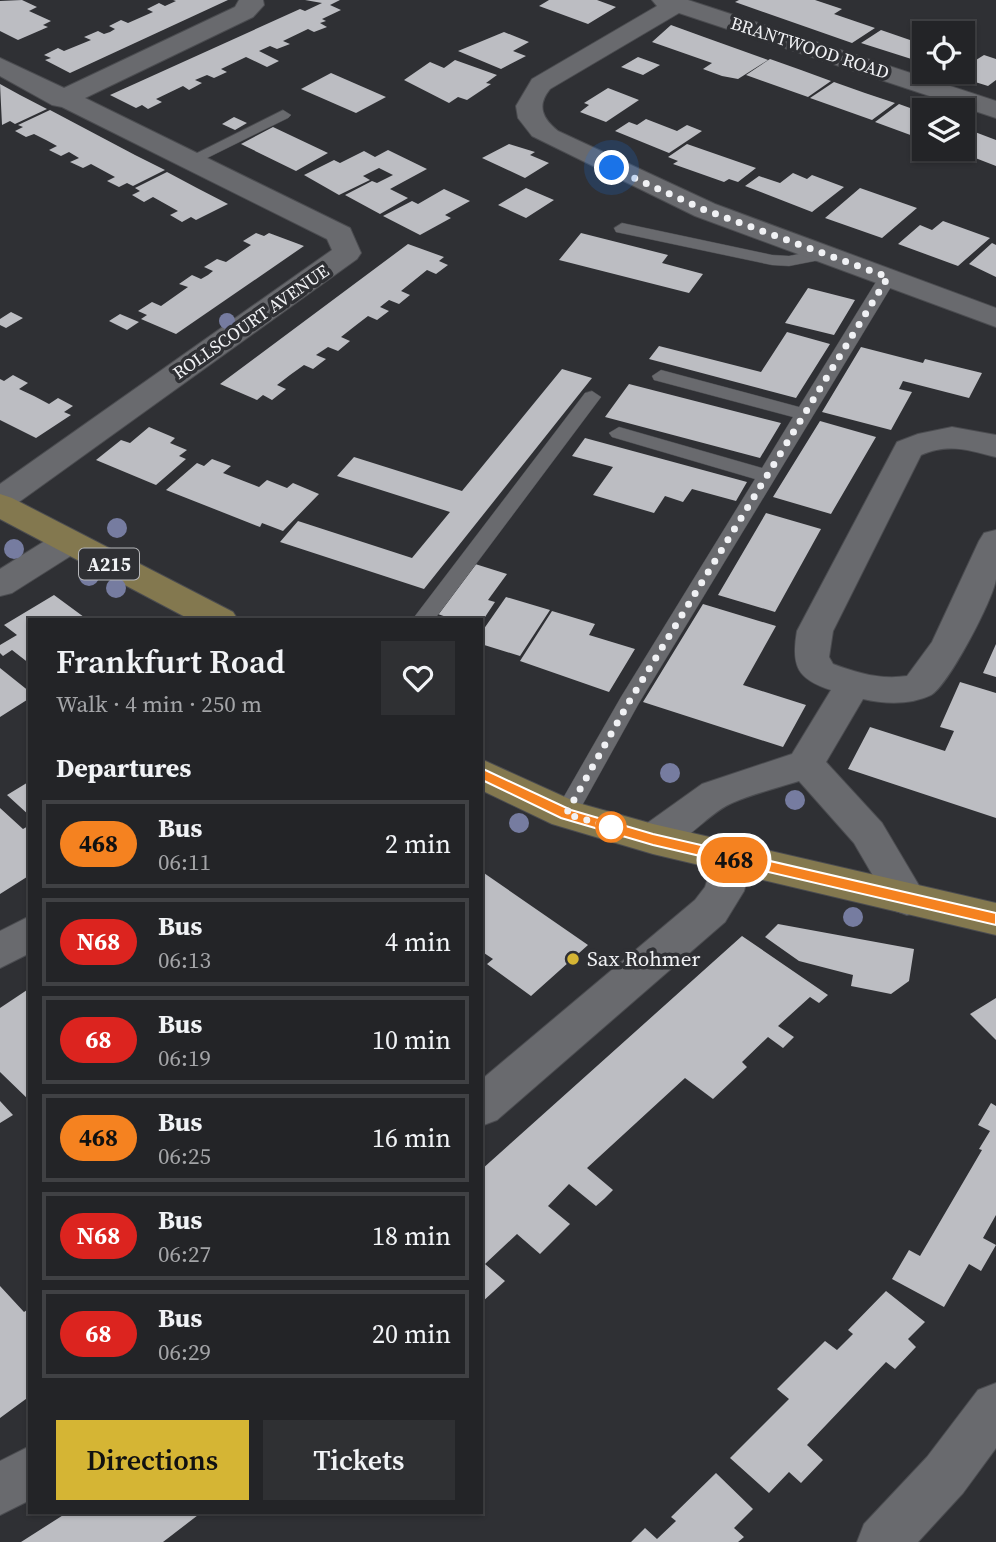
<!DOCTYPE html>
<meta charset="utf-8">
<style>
:root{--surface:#232427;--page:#2f3033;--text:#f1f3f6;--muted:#a3a4a7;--line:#404144;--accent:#d5b534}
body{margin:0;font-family:"Source Serif 4",serif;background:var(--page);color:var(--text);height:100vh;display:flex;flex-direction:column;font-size:26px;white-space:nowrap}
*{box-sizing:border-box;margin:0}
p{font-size:23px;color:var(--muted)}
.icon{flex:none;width:38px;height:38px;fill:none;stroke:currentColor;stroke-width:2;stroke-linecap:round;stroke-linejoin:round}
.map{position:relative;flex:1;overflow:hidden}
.sheet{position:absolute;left:28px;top:618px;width:455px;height:896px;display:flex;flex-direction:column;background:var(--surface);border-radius:0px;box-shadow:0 2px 5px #0004,0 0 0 2px var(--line)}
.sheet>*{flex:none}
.badge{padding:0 14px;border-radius:23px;font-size:24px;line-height:46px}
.buttons{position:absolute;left:912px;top:21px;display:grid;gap:14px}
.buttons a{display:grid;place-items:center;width:63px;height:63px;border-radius:0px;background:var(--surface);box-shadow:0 2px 5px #0004,0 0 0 2px var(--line);font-size:35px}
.you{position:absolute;width:35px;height:35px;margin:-18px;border:5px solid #fff;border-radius:50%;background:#1a73e8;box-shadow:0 0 0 10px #1a73e833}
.map>.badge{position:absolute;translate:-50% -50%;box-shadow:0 0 0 4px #fff}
h2{padding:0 28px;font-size:26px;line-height:63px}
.round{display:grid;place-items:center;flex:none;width:74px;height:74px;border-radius:0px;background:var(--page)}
.headline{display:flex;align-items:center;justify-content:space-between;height:119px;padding:0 28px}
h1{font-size:33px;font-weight:600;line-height:52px}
.primary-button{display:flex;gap:14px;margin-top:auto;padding:14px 28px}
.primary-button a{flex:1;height:80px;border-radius:0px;background:var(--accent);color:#111;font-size:28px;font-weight:600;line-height:80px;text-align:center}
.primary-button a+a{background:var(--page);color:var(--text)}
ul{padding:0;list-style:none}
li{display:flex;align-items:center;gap:21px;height:88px;margin:0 14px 10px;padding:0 14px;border:4px solid var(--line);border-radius:0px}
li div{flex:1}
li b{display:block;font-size:26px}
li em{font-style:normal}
li .badge{min-width:77px;font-weight:700;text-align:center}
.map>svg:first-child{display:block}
.building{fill:#bcbdc2}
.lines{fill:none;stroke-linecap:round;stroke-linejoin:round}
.service-casing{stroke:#4b4c50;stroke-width:1}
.minor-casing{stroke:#4b4c50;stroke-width:2}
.primary-casing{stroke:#4b4c50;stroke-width:2}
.service{fill:#696a6e;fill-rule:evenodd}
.minor{fill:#696a6e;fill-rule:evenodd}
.primary{fill:#83784f;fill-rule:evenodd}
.tree{fill:#767ca0}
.line{fill:#f58220;stroke:#fff;stroke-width:2}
.walk{stroke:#f0f1f4;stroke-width:7;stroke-dasharray:0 12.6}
.stop-dot{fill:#fff;stroke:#f58220;stroke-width:3.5}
.poi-dot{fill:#d5b534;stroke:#2f3034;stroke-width:2.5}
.labels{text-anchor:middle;stroke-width:7;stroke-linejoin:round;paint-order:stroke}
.far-street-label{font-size:18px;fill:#f0f1f4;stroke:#2f3034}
.shield{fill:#2f3034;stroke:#b6b7ba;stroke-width:2}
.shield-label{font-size:19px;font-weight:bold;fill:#f0f1f4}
.poi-label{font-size:21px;fill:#f0f1f4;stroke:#2f3034;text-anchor:start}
</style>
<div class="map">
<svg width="996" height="1542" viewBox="0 0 996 1542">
<rect width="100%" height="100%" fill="#2f3034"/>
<path class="building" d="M22,0l15,7 -8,4 22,10 -8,4 5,2 -30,13 -18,-9v-30z
M173,0h55l-158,73 -25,-13 6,-2 -7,-3 14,-7 6,3 27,-11 -7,-3 14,-6 6,3 6,-2 5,-3 -6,-3 12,-6 7,3 25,-11 -6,-3 12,-6 6,3 11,-5z
M305,0h35l-10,5 11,5 -19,9 4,2 -6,2 7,4 -13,5 -6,-3 -25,12 7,3 -13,5 -7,-3 -11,5 20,10 -12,6 -21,-10 -25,12 6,3 -13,6 -7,-3 -12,5 7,3 -13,7 -6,-4 -27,13 6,3 -14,7 -6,-4 -6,3 -26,-13 190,-86 5,2 17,-8z
M549,0h48l19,7 -28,17 -49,-18z
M739,0h76l27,9 -8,5 41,14 -23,15 -117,-41z
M671,25l33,12 64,23 -30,19 -16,-3 -19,-7 9,-6 -60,-21z
M881,30l29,10 5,-4 9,3v24l-63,-20z
M504,32l25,10 -16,9 13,5 -25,13 -43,-18z
M962,55l14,5 8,-5 12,4v21l-8,6 -45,-14h19z
M638,57l22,8 -17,10 -22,-8z
M770,59l31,11 30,11 -23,16 -62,-22z
M455,60l42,15 -11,8 5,1 -24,16 -9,-3 -9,6 -45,-23 26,-18 14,6z
M331,73l55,24 -30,16 -55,-24z
M834,82l31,11 30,10 -23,17 -62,-22z
M0,84l20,11 27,14 -32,15 -5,-3 -8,4z
M608,88l31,12 -33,22 -26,-10 9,-7 -5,-2z
M899,104l25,9v27l-49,-18z
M50,110l85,45 30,15 -32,16 -6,-3 -8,4 -12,-6 8,-4 -24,-13 -8,4 -13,-6 9,-4 -10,-6 -8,4 -12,-6 8,-4 -11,-6 -12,-6 -8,3 -11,-6 8,-4 -5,-2z
M234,117l13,6 -12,7 -13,-6z
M646,119l31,12 10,-6 15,6 -33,22 -54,-22 14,-9 8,3z
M273,127l55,26 -32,18 -55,-27z
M967,129l29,11v26l-31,-12 -7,6 -22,-8 4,-3h22v-17z
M509,144l26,8 -5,3 19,8 -24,15 -43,-20z
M687,144l69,24 -18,14 -9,-3 -5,3 -51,-18 5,-3 -10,-4z
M388,150l39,19 -37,20 18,9 -28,16 -35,-19 27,-14 5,2 16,-8 -14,-7 -16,8 7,4 -31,15 -35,-20 30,-15 6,3 24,-12 11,6z
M167,172l30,16 31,16 -32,16 -5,-3 -9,5 -12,-7 8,-4 -25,-14 -9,5 -12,-7 8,-4 -5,-3z
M793,173l14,6 5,-4 32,12 -32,25 -67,-26 14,-10 21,7z
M526,188l28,12 -28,18 -28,-13z
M860,188l57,20 -35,30 -57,-20z
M444,189l26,12 -25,14 6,3 -31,17 -37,-19 29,-15 6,3z
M943,221l47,17 -32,28 -60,-22 22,-19 12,5z
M256,233l8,3 5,-3 35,13 -128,88 -35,-15 6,-4 -9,-4 14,-9 9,4 27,-19 -9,-3 13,-9 9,4 7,-4 5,-4 -9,-4 13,-8 9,3 25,-17 -8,-4z
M581,233l87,22 -6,8 41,11 -14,19 -130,-33z
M992,243l4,2v32l-27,-13z
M408,244l36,13 -5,4 9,4 -12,9 -9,-4 -26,21 9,4 -11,9 -10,-4 -9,7 9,4 -12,9 -9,-4 -13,10 -14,11 9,4 -12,10 -10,-4 -12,8 10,4 -13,10 -9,-4 -14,10 -13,10 9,4 -14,11 -9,-5 -6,5 -37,-16z
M808,288l47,12 -21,35 -49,-12z
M11,312l12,6 -17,10 -6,-3v-6z
M120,314l19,8 -12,8 -18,-9z
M787,332l43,12 -34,54 -147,-39 10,-13 102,26z
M861,347l62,16 2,-4 57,14 -13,25 -66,-17 -4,8 13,3 -21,38 -69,-18z
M562,369l30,9 -168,211 -144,-47 18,-21 114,37 38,-46 -113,-36 17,-19 108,34z
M13,375l15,8 -9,6 15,7 15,8 9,-6 15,8 -9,6 7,3 -35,23 -36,-18v-41l4,2z
M629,384l152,39 -21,35 -155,-41z
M820,421l56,16 -45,77 -58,-17z
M149,427l26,11 -5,5 17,7 -8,6 7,3 -30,26 -60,-25 25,-20 9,3z
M585,438l162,44 -11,19 -44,-12 -9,13 -18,-6 -11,17 -61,-18 20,-28 -41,-11z
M212,459l19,7 -8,7 36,14 8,-7 20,8 6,-5 26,11 -36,37 -21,-8 -2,4 -94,-37 31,-27 7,3z
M766,513l55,16 -46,83 -57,-17z
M472,563l35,11 -19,26 7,2 -12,18h-28l-20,-7z
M54,595l34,25h-58v44l-18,-14 -9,6 -3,-3v-8l17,-10 -13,-10z
M506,597l44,13 -30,46 -39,-12v-11z
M703,604l73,22 -33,59 63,20 -23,42 -140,-45z
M552,611l43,13 -6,11 46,14 -26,43 -89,-31z
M996,644v33l-13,-4z
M0,668l30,24v6l-30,19z
M960,682l36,11v125l-148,-49 22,-42 75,24 9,-20 -14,-4z
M30,781v35l-23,-21z
M0,808l23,21 7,-4v50l-30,19z
M481,871l107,74 -57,51 -44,-32 6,-5 -12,-8z
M778,924l136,25 -5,32 -18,13 -40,-8 2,-11 -54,-14 -34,-24z
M742,936l86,59 -9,8 -9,-6 -32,29 16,11 -11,11 -15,-11 -26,25 5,5 -34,32 -28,-21 -98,90 26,22 -9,9 -8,7 -27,-22 -21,22 22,18 -30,30 -23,-20 -32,30 20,17 -24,22v-133z
M30,988v113l-30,-29v-64z
M996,998v42l-26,-26z
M0,1101l13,14 -13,8z
M991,1103l5,3v109l-13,23 13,7 -15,26 -12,-7 -25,43 -52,-28 17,-29 11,6 62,-106 -3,-1 11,-18 -12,-6z
M0,1286l24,26 6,-4v88l-30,22z
M886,1291l39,31 -17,17 8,8 -21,22 -9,-7 -79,83 16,15 -22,23 -12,-11 -20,21 -39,-35 59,-59 -12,-10 48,-48 12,9 16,-16 -5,-4z
M716,1473l37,36 -19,19 10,9 -6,5h-107l14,-14 12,11 19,-18 -5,-4z
M68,1512h134l-39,30h-142z"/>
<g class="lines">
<defs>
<path id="service" d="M283,110l8,5 -3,3 -93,46h-12l-2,-3z
M622,223l150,32 17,1 35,-7 9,5 -3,4 -41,8 -17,-1 -156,-33 -2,-4z
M888,272l9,5 -258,426 -65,117 -8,3 -8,-3 -4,-6 67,-117 134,-218 -143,-42 -3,-4 10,-6 143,41 31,-51 -139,-37 -2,-4 9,-6 138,37 80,-130z
M592,391l9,6 -167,223h-22l173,-227z"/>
<path id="minor" d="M239,0h24l1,5 -11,12 -168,81 265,130 11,25 -4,6 -345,248 -12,3v-26l332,-234 -5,-11 -265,-132 -10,-2 -52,-29v-18l64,30 171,-81z
M652,0h36l308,101v17l-317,-105 -129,76c-14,17 -7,30 8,42l157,73 281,104v19l-301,-111 -163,-80 -14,-18 -2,-12 16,-27 125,-73z
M952,427l44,8v22c-28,-7 -47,-14 -75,-2l-88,176 -4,26 4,7c24,9 48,16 74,12l25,-34 47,-101 5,-8 12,-3c0,16 0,33 0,49 -2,19 -48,107 -65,116 -21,10 -46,9 -68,4l-37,63 56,61 45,76 -6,11 -14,5 -14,-5 -39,-67 -55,-62c-22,7 -46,13 -67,22 -32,14 -56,58 -93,46l-6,-10 6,-10 63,-45 90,-30 39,-64c-34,-11 -40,-24 -34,-59l100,-189 21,-8z
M68,531l12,3 5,8 -5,8 -68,43 -12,3v-27l56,-35z
M732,845l14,4 6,11 -8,31 -19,31 -228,198 -16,6v-46l214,-180 10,-13 13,-38z
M30,916v37l-30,15v-37z
M996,1383v65l-33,45 -45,49h-61l7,-18 63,-67 51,-67z
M30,1446v54l-30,15v-54z"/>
<path id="primary" d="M0,494l12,4 221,114 5,8h-47l-191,-101z
M481,759l97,44 75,21 343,79v32l-343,-81 -101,-30 -71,-34z"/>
</defs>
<use href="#service" class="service-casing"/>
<use href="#minor" class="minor-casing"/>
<use href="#primary" class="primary-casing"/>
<use href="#service" class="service"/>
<use href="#minor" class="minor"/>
<use href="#primary" class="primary"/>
</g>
<g class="tree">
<circle cx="227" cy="321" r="8"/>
<circle cx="117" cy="528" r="10"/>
<circle cx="14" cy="549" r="10"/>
<circle cx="89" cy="576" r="10"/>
<circle cx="116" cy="588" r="10"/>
<circle cx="670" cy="773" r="10"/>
<circle cx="795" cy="800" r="10"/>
<circle cx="519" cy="823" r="10"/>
<circle cx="853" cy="917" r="10"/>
</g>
<path class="line" d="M481,768l90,42 82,24 343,79v12l-343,-80 -92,-27 -85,-41v-7z"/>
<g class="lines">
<path class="walk" d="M611,827l-45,-13 63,-112 259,-425 -183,-67 -93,-42"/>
</g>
<circle class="stop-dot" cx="611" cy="827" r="14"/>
<circle class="poi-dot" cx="573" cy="959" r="7"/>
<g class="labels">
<g class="far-street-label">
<text transform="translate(810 48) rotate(18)" y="6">BRANTWOOD ROAD</text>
<text transform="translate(251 322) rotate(-35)" y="6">ROLLSCOURT AVENUE</text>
</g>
<rect class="shield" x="79" y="548.5" width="60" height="31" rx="5"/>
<g class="shield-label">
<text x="109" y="571">A215</text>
</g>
<g class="poi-label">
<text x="587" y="966">Sax Rohmer</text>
</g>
</g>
</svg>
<div class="buttons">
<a><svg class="icon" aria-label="locate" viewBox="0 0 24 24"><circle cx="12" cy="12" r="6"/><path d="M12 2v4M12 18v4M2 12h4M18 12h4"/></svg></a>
<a><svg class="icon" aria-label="layers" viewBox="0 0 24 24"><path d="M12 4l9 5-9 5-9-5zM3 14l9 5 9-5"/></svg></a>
</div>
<div class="you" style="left:612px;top:168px"></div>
<b class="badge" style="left:734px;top:860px;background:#f58220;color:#111">468</b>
<section class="sheet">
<div class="headline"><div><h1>Frankfurt Road</h1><p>Walk · 4 min · 250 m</p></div><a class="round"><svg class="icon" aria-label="heart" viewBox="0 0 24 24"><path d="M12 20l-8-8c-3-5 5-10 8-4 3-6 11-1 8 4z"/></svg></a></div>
<h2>Departures</h2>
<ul>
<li><span class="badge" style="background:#f58220;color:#111">468</span><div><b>Bus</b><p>06:11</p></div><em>2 min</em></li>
<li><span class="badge" style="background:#dc241f;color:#fff">N68</span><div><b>Bus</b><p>06:13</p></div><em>4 min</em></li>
<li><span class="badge" style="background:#dc241f;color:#fff">68</span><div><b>Bus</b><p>06:19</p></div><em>10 min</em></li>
<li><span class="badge" style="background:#f58220;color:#111">468</span><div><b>Bus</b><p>06:25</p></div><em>16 min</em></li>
<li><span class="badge" style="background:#dc241f;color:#fff">N68</span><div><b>Bus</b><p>06:27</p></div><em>18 min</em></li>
<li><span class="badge" style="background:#dc241f;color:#fff">68</span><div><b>Bus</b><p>06:29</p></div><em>20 min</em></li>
</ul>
<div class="primary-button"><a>Directions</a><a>Tickets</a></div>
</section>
</div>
